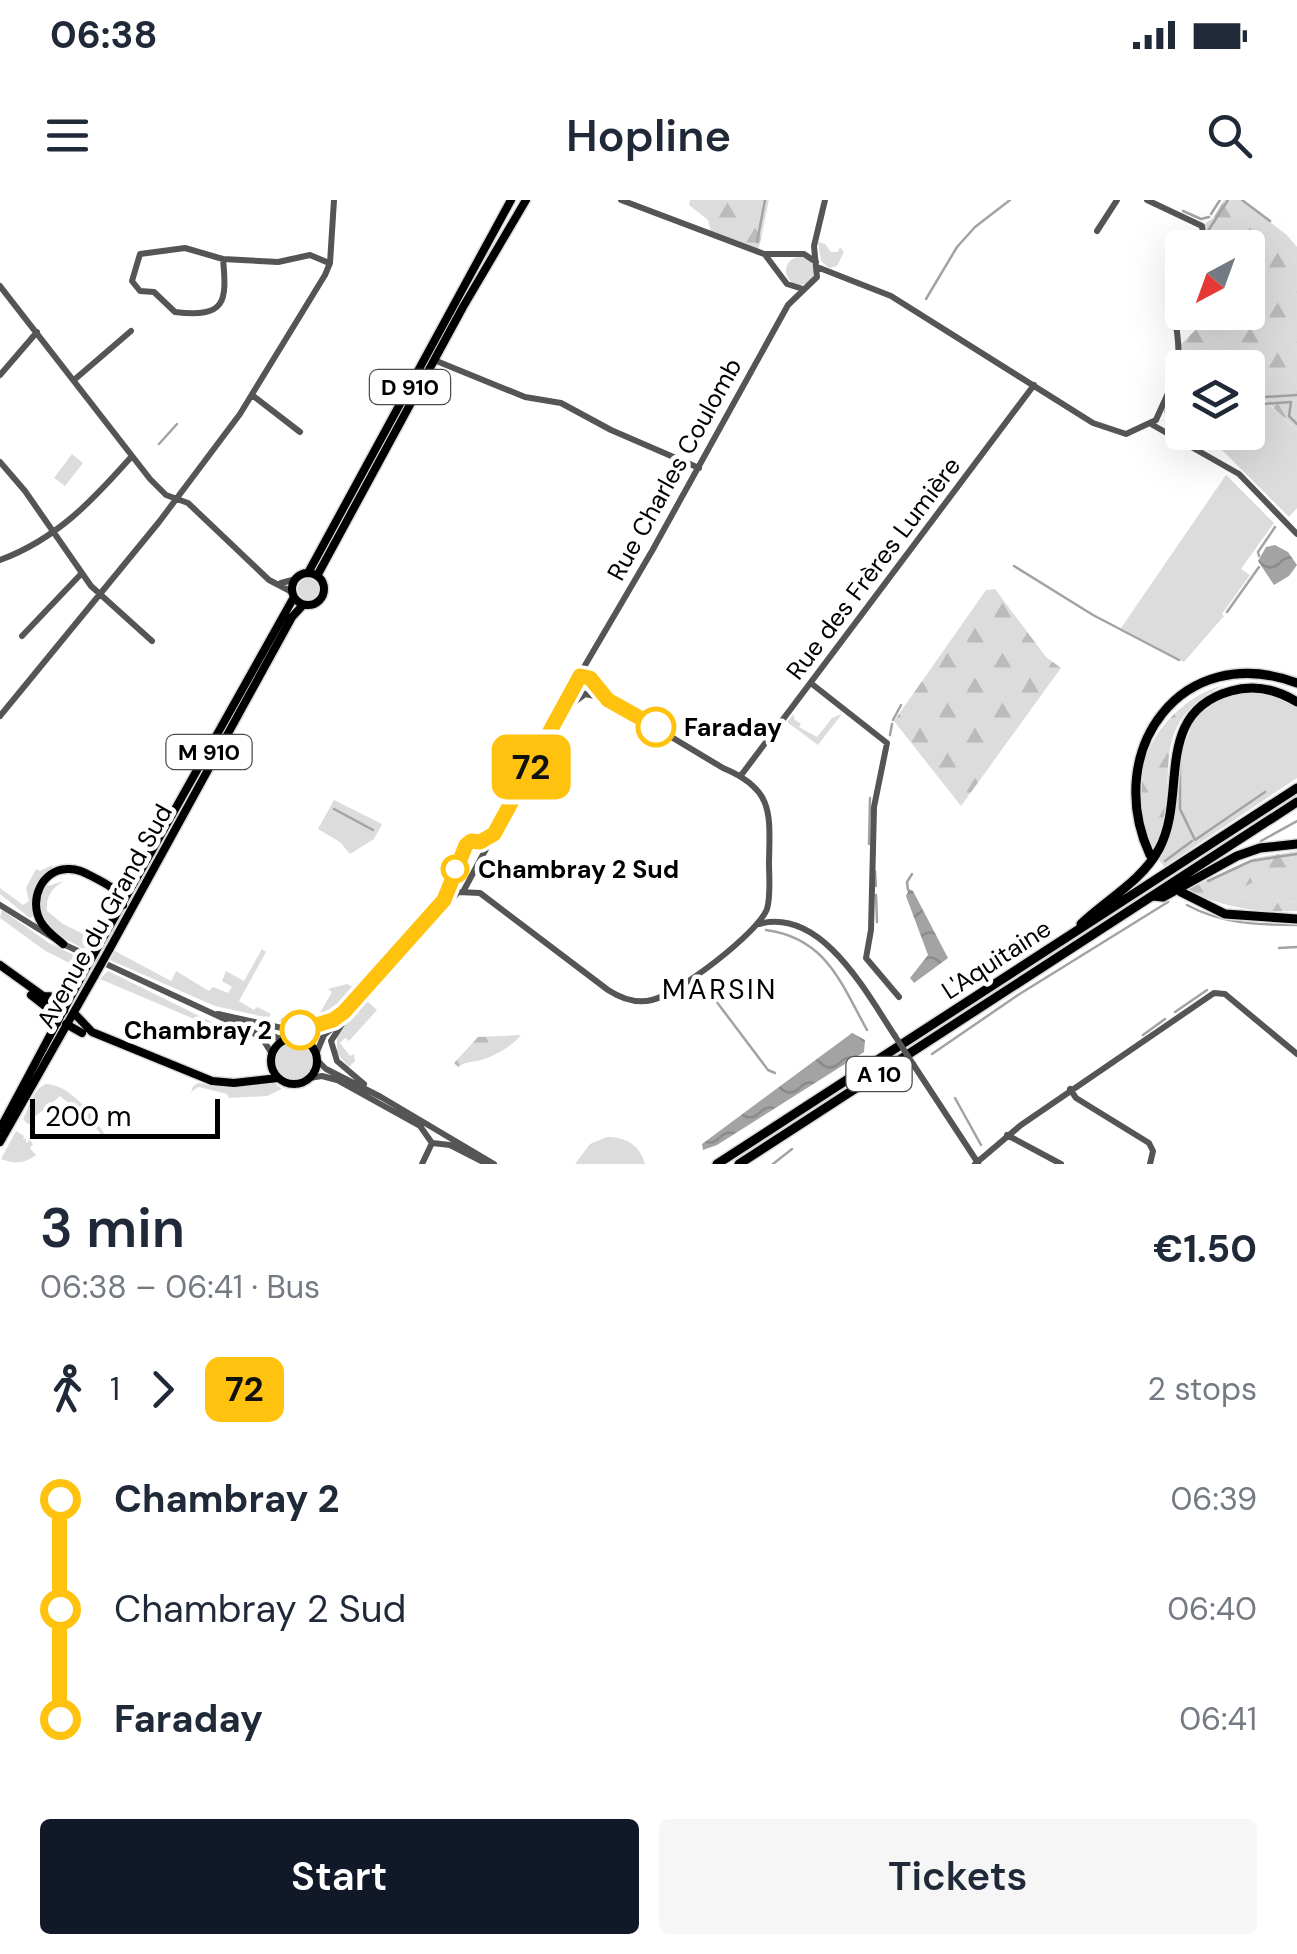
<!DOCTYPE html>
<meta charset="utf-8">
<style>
:root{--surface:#fff;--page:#f6f6f7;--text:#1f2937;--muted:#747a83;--accent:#111827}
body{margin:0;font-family:"DM Sans",sans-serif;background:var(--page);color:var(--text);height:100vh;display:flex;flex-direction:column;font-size:38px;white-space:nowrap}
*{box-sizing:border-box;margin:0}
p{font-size:32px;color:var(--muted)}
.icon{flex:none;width:55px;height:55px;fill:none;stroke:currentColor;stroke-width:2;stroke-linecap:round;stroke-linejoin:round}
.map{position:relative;height:964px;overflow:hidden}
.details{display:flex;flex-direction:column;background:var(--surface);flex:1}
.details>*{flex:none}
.badge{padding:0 20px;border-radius:15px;font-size:35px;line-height:65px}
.needle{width:65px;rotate:221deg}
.fabs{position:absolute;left:1165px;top:30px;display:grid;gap:20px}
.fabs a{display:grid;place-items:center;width:100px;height:100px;border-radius:10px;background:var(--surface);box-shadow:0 10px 40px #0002;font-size:50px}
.scale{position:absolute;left:30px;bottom:25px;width:190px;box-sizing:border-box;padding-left:10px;border:5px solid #000;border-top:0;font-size:28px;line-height:35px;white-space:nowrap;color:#000;-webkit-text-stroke:8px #fff;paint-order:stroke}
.map>.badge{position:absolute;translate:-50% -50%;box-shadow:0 0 0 5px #fff}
.legs{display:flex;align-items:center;gap:15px;height:110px;padding:0 40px;font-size:32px}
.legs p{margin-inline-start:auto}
.overview{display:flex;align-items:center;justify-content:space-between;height:170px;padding:0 40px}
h1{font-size:55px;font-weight:600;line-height:75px}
.action{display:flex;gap:20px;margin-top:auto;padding:20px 40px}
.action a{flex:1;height:115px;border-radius:10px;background:var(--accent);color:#fff;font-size:40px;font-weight:600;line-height:115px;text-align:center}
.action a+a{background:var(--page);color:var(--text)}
ul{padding:0 40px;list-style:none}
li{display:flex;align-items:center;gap:35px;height:110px;font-size:38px}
li i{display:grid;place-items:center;width:15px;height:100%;margin:0 12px;background:currentColor}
li i::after{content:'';width:25px;height:25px;margin:-12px;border:8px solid;border-radius:50%;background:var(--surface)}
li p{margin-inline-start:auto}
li:first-child i{background:linear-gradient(#0000 50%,currentColor 0)}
li:last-child i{background:linear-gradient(currentColor 50%,#0000 0)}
.status{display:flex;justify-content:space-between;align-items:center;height:70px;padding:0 50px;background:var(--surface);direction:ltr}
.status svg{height:28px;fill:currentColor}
header{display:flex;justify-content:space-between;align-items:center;height:130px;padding:0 40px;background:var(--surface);font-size:45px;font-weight:600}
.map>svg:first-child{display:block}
.green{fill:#dcdcdc}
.forest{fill:url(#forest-firs)}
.water{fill:url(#water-waves)}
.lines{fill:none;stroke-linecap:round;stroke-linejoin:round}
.stream{stroke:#a3a3a3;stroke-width:2.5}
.major-casing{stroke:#dbdbdb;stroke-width:11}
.highway-casing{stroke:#dbdbdb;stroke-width:12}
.minor{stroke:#555;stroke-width:6}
.major{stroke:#000;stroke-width:8}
.highway{stroke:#000;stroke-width:9}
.major-bridge-casing{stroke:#dbdbdb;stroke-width:11;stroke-linecap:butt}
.minor-bridge{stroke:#555;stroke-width:6}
.major-bridge{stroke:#000;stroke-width:8}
.line-1-casing{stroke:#fff;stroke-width:22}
.line-1{stroke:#ffc20e;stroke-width:15}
.stop-1-dot{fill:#fff;stroke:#ffc20e;stroke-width:5}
.labels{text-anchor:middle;stroke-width:9;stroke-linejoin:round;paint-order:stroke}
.shield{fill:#fff;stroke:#4c4c4c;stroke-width:2.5}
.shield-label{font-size:22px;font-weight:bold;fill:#000}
.street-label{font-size:25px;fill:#000;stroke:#fff}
.stop-label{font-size:25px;font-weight:bold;fill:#000;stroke:#fff;text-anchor:start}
.neighbourhood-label{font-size:28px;letter-spacing:2.5px;fill:#000;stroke:#fff}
</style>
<div class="status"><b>06:38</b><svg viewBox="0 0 49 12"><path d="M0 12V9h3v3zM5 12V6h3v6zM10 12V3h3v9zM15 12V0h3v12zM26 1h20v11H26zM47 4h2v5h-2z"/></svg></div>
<header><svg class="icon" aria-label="menu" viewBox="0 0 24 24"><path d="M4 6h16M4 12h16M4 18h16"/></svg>Hopline<svg class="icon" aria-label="search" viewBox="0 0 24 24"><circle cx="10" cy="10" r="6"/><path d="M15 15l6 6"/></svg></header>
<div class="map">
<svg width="1297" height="964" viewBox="0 0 1297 964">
<defs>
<pattern id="forest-firs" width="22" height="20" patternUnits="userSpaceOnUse" patternTransform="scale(2.5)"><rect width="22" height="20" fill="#dcdcdc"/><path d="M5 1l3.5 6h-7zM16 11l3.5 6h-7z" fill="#bbb"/></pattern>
<pattern id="water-waves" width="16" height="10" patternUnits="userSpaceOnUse" patternTransform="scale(2.5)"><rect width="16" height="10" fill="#a3a3a3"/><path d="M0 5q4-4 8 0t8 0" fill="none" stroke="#8b8b8b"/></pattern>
</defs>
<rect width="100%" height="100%" fill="#fff"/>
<path class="green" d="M818,42l7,2 6,8h7l2,-5 4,5 -7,14 -8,2 -8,-7z
M786 71a14 14 0 1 1 28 0a14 14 0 1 1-28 0Z
M1264,200l33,30v78l-8,9 -84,-84 43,-1v-31z
M72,254l11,9 -18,23 -11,-8z
M1226,275l48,48 -33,46 9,6 -28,39 2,2 -40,46 -63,-34z
M298 389a11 11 0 1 1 22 0a11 11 0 1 1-22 0Z
M1264,491l33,14v73l-133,89 -6,-9 23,-105 10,-24 -2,-3c19,-27 43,-34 75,-35z
M794,514v5l7,5 -2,3 18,10 15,-19 10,-4 -24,31 -31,-23z
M334,600l48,24 -8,15 -24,15 -10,-12 -22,-13z
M52,665l1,5 -20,31 1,14 -4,3 -30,-24v-6l23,17 6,-4 -3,-13 10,-19 4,2z
M1284,666l-12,13 25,-4v27l-71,-6z
M64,681c-13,8 -18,15 -17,30l16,13 29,14 -4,14c-24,-15 -63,-31 -44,-65z
M2,710l47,33 35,17 -5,8 -35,-18 -44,-32z
M262,749l4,3 -27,49 15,9 3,-3 14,7 -2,4 -54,-12 -105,-46 5,-9 56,30 5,-10 33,20 4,-4 15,6 4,-6 -10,-6 4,-10 18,10z
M108,771l124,61v3l-132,-56z
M347,784l7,4c-21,24 -41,41 -75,33l4,-4c11,4 23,6 31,-3l4,2 14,-24 -4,-3z
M367,801l10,9 -28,31 -4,-3 -5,5 10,13 4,-2 1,7 -6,6 -12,-14v-19z
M276 861a18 18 0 1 1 36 0a18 18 0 1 1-36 0Z
M272,881l10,8 -15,7 -38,2 -2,-4 -28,-7 -7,4 -2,5 3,-10 5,-3 30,5z
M46,884c25,1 46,31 59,50l-7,4 2,-5 -24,-29 -3,3 -13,-11 -29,24 2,4h-5l-5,-5c7,-12 8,-28 23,-35z
M16,931l8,5 -1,4 3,-2v5l4,-3 3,4 -3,4 6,7c-12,9 -21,9 -35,4z
M607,937c19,0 33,8 38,27h-70l15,-20z"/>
<path class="forest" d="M690,0h79l-11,52 -46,-16 -4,-16 -19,-15z
M1224,0h16l47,35 10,12v183l-32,-30 -17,1v-33h-66v45l-16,4 -2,-6 14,-33 2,-33 33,-32 35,-1v-64l-53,-1 8,-13 -1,-8 11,-8z
M995,389l51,68 15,11 -100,138 -67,-85 92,-131z
M1224,485c-87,42 -37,104 -71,166 -7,-18 -13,-35 -14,-54 -2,-51 37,-99 85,-112z
M1297,651v24l-27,5 10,-12 -53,28 70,6v9c-41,2 -74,-4 -111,-21l68,-32z
M521,835c-7,10 -25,20 -37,24 -10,4 -16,1 -26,8l-4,-4 24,-26z"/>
<path class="water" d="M1275,345l13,7 9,13 -8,11 -15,9 -16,-24 8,-14z
M909,689l4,2 35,67 -34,25 -4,-5 18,-23 -22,-59z
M852,833l13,7 -1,12 -147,93 -14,5 -1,-6z"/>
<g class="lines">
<path class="stream" d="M1242,0l28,21
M1183,11l18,8 8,-2
M1211,14l9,-14
M1204,37l24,-37
M757,42l8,-42
M926,99l31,-52 18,-20 35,-27
M1248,198l49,-3
M1248,205l43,-3 -2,14 8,8
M1172,218l10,-2
M159,244l18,-20
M1259,356l-1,-4 17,-25
M1014,366l79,49 86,45
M1227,412l32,-45
M893,520l8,-15
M890,535l2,-11
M1180,565v44l15,31 70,-48
M334,609l39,21
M1261,641l36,-20
M869,644l1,-46
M1165,661l27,-20
M875,671l1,15
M1208,681l43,-20 46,-7
M908,690l-1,-8 5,-8
M876,695l1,27
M1187,705c35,19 71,20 110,20
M766,730c60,8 75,53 101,100
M1279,748l18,-1
M707,789l61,81 7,3
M1175,812l32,-22
M1143,835l22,-16
M932,854l86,-59 150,-93
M955,898l26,47
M773,964l19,-15"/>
<defs>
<path id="major" d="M308,373l203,-373
M292 389a16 16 0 1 1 32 0a16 16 0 1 1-32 0Z
M317,376l146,-269 63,-107
M63,744c-8,-7 -17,-13 -22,-22 -13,-22 1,-52 26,-53 11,-1 20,5 30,10 13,7 22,11 26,26
M99,745l195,-348
M109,750l183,-333 11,-12
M0,765l64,46
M31,795l23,18 3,10
M44,796l17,1 12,-7
M74,813l18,19 120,49 22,2 44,-5
M66,824l16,9
M271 861a23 23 0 1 1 46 0a23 23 0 1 1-46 0Z
M0,929l85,-159
M0,942l95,-167"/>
<path id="highway" d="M1150,655c-48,-105 32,-215 147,-172
M1181,692l44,22 72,5
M1153,696l10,1 74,-41 23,-8 37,-4
M1081,724c26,-25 60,-42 78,-75 29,-53 -7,-136 72,-158 24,-7 45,-2 66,11
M717,964l580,-376
M739,964l558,-362"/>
</defs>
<use href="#major" class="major-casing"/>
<use href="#highway" class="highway-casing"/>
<path class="minor" d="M621,0l143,54h40l12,8
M1147,0l55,26 1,8 -8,14
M1097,31l20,-31
M766,56l21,28 16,5
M223,59c4,43 3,59 -48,53l-21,-20 -14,-1 -8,-10 8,-27 45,-6 38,11 55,3 32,-7 19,8
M817,67l74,29 202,127 33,11 30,-14c8,-19 19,-38 22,-59 4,-35 -15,-59 4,-93
M0,86l150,193 16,16 22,8 81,77 23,12
M434,160l91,37 36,6 50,27 88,38
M0,175l37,-43
M74,180l57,-49
M252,195l48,37
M1151,224l88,50 58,60
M0,262l25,29 66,95 61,55
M0,360c57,-21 93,-60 132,-104
M281,383l15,-4
M22,436l59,-62
M580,476l10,1 17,22
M812,484l75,59 -13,64 -3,123 -5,28 33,39
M565,509l20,-15
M0,516l159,-194 81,-108 85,-139 5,-12 4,-63
M742,574l292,-389
M464,690l113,-211 75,-128 136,-246 29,-28 -3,-31 11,-46
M0,705l63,39 181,84 18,10 10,16
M759,724c63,-17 108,70 136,112
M218,814l73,16 36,-8
M342,824l-11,17 6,20 27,23
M244,828l41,12
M300,839c48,-15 110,-100 143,-139l6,-9v-10l19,-38h12l12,-8
M316,854l8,-19 34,-27 100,-116 22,1 128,97c14,9 28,14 44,10 26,-6 106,-67 115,-91 4,-13 2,-32 2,-47 1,-49 5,-73 -46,-94l-115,-69 -27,-6 -6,-7
M317,860l9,9 55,28 113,67
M913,864l65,99
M309,878l13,-2 15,4 83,46 12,17 18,2 37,19
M1070,889l6,9 73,45 4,8 -3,13
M1007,935l54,29
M422,964l10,-21
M975,964l46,-39 193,-132 11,1 72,60"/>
<use href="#major" class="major"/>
<use href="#highway" class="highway"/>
<defs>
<path id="major-bridge" d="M85,770l14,-25
M95,775l14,-25"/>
</defs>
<use href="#major-bridge" class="major-bridge-casing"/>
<path class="minor-bridge" d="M895,836l18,28"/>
<use href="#major-bridge" class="major-bridge"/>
</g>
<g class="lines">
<defs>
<path id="line-1" d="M300,830l33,-10 11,-8 100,-112 22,-55 5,-4 9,1 14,-8 86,-158 10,2 18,22 48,27"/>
</defs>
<use href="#line-1" class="line-1-casing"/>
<use href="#line-1" class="line-1"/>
</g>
<g class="stop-1-dot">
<circle cx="656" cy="527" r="18"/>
<circle cx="455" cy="669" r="12"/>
<circle cx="300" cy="830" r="18"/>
</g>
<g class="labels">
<g class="shield">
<rect x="370" y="170" width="80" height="34" rx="8"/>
<rect x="166.5" y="535" width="85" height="34" rx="8"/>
<rect x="846.5" y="857" width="65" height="34" rx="8"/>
</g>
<g class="shield-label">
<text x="410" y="195">D 910</text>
<text x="209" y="560">M 910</text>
<text x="879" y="882">A 10</text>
</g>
<g class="street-label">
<text transform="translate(674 269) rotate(-61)" y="9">Rue Charles Coulomb</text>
<text transform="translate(873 368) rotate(-53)" y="9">Rue des Frères Lumière</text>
<text transform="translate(104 716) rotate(-61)" y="9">Avenue du Grand Sud</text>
<text transform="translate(996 759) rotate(-33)" y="9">L'Aquitaine</text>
</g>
<g class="stop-label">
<text x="684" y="536">Faraday</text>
<text x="478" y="678">Chambray 2 Sud</text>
<text x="272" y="839" text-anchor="end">Chambray 2</text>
</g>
<g class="neighbourhood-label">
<text x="720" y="799">MARSIN</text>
</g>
</g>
</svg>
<div class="fabs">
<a><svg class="needle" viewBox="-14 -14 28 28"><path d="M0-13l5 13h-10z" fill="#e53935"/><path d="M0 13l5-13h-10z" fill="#747a83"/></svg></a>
<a><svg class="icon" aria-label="layers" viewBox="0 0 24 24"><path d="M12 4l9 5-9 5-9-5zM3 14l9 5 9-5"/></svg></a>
</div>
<div class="scale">200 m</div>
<b class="badge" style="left:531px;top:567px;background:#ffc20e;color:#111">72</b>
</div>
<section class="details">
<div class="overview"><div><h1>3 min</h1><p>06:38 – 06:41 · Bus</p></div><b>€1.50</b></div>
<div class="legs"><svg class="icon" aria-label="walk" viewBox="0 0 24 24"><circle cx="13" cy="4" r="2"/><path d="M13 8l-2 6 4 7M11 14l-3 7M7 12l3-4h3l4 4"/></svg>1<svg class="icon" aria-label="forward" viewBox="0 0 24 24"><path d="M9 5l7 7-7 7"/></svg><b class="badge" style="background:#ffc20e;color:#111">72</b><p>2 stops</p></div>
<ul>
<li><i style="color:#ffc20e"></i><b>Chambray 2</b><p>06:39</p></li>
<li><i style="color:#ffc20e"></i><span>Chambray 2 Sud</span><p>06:40</p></li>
<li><i style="color:#ffc20e"></i><b>Faraday</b><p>06:41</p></li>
</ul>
<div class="action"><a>Start</a><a>Tickets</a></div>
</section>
